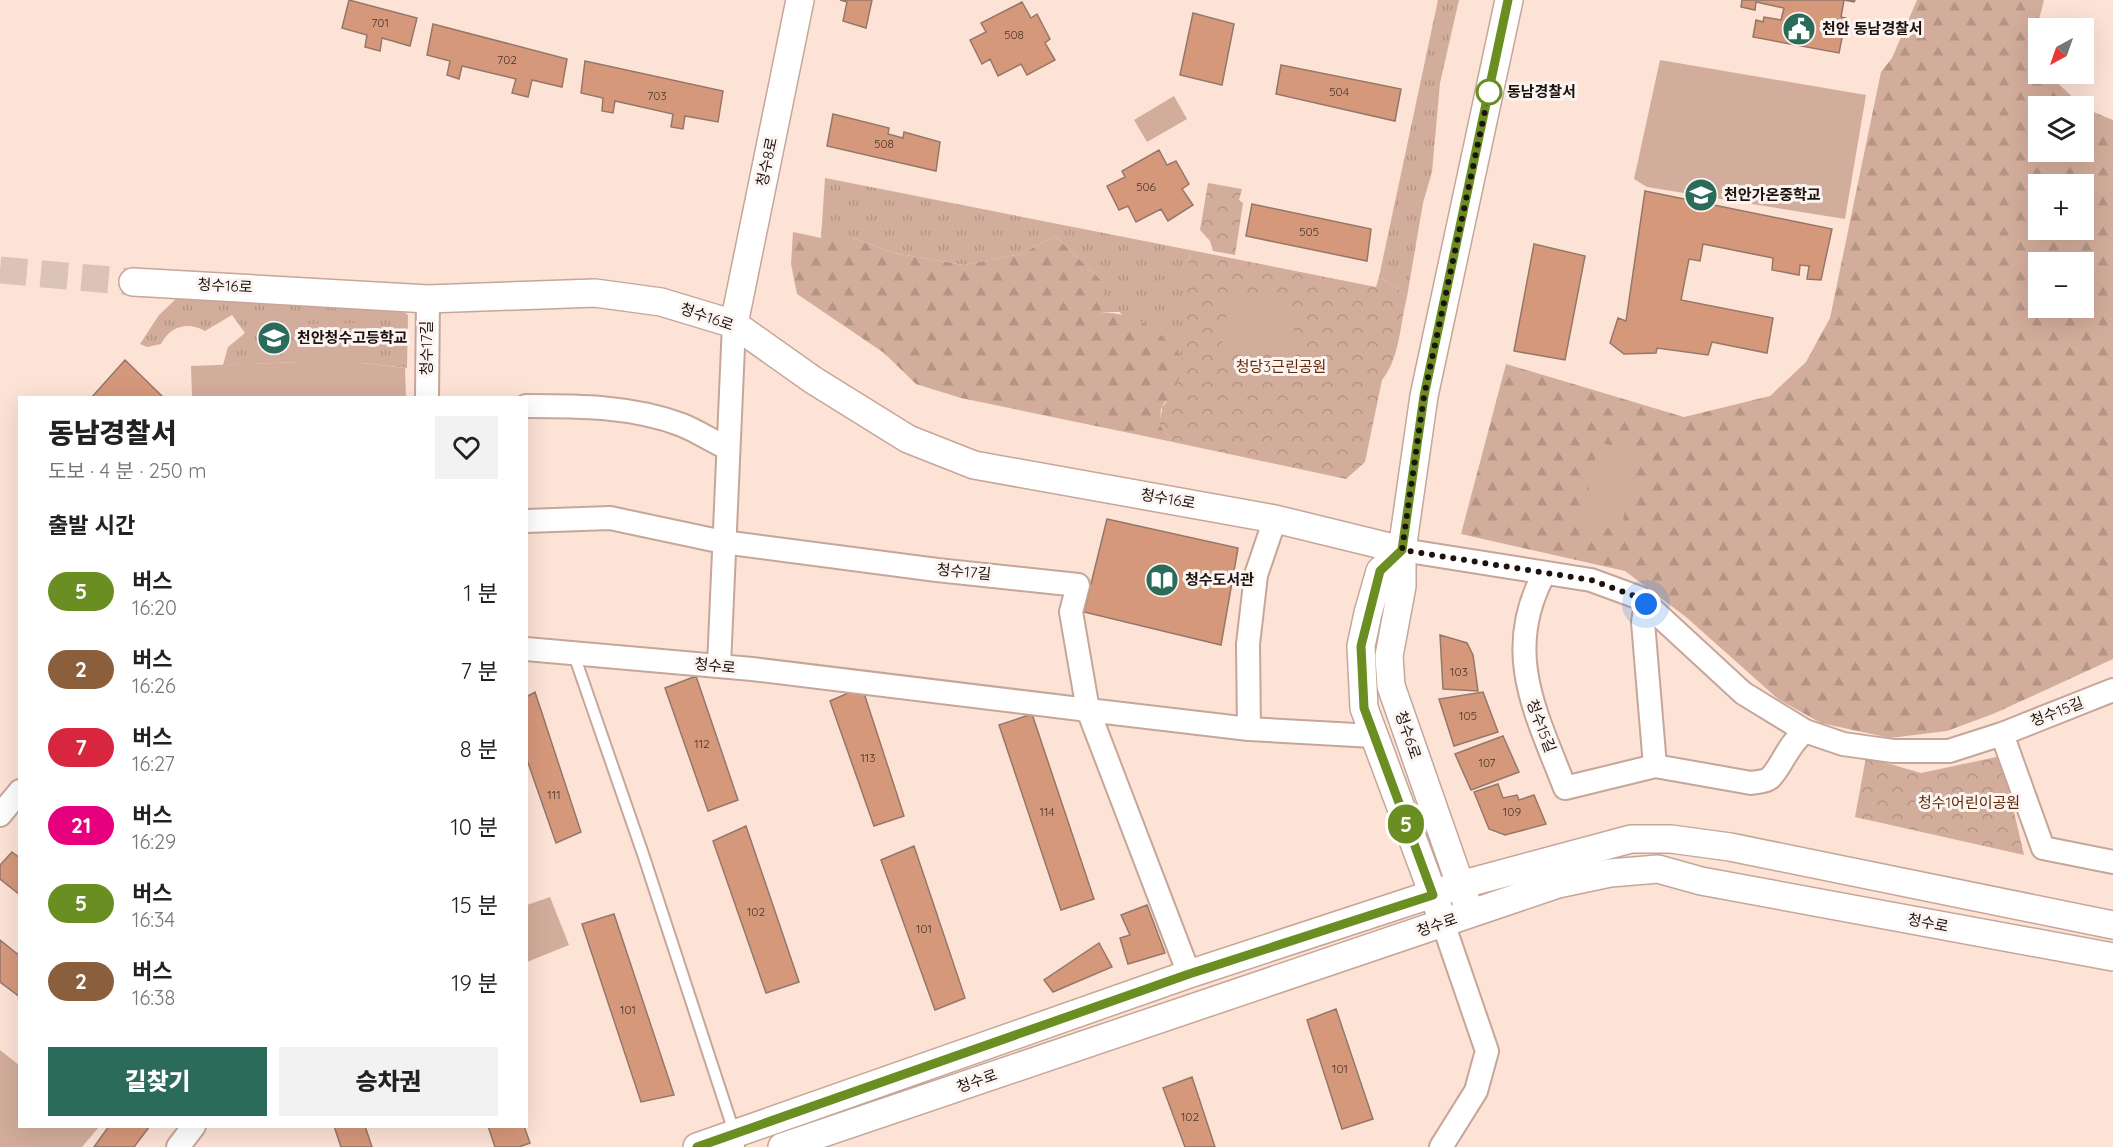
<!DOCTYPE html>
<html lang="ko">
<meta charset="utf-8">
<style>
:root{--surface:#fff;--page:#f2f2f2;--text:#222;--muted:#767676;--accent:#2b6b59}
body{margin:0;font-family:Quicksand,"Noto Sans KR",sans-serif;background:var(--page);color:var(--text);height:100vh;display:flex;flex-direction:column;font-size:22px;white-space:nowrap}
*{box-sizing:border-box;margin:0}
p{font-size:20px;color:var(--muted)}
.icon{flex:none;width:33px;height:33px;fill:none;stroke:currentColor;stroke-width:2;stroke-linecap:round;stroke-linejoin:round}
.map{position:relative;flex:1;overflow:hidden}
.sheet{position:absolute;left:18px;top:396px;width:510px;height:732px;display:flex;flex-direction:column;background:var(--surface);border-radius:0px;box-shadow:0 6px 24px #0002}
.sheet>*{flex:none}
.badge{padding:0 12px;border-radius:20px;font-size:21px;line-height:39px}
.needle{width:39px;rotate:220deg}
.tools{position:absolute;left:2028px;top:18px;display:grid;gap:12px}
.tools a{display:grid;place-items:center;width:66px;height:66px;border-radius:0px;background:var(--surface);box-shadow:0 6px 24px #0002;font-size:30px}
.you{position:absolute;width:30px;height:30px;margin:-15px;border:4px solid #fff;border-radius:50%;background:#1a73e8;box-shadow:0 0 0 9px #1a73e833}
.map>.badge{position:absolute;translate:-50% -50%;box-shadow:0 0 0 3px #fff}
h2{padding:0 30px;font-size:22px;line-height:54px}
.round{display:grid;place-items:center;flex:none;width:63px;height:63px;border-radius:0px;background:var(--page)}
.headline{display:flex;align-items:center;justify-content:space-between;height:102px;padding:0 30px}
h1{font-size:28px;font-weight:800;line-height:45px}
.action{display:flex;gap:12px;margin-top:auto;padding:12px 30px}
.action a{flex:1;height:69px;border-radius:0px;background:var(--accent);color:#fff;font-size:24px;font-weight:800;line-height:69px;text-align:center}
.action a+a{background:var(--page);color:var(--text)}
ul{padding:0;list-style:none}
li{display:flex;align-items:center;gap:18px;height:78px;padding:0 30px}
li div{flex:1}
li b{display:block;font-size:22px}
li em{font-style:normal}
li .badge{min-width:66px;font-weight:700;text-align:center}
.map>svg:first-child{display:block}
.grass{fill:url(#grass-tufts)}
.forest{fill:url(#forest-firs);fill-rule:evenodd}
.park{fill:url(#park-crowns)}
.garden{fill:#d3ad9b}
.building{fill:#d6987b;stroke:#957769;stroke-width:1.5}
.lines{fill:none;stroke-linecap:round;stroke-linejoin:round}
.tertiary-tunnel{stroke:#dbc3b8;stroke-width:27;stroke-dasharray:27 14;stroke-linecap:butt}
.service-casing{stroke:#c6a698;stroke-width:14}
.minor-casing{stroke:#c6a698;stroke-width:26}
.tertiary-casing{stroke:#c6a698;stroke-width:30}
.service{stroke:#fff;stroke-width:10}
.minor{stroke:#fff;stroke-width:22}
.tertiary{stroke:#fff;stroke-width:27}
.line-casing{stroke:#fff;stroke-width:14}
.line{stroke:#6b8e23;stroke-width:9}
.walk{stroke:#1d120d;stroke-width:6;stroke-dasharray:0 10.8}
.stop-dot{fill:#fff;stroke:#6b8e23;stroke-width:3}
.labels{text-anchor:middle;stroke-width:6;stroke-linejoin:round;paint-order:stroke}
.number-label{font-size:12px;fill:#4b3428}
.poi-label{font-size:15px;font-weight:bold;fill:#1d120d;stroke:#fbf4f1;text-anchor:start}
.stop-label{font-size:15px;font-weight:bold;fill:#1d120d;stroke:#fbf4f1;text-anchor:start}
.street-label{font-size:15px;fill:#1d120d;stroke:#fbf4f1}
.park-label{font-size:15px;fill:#612908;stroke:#fbf4f1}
</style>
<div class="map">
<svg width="2113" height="1147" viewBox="0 0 2113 1147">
<defs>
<pattern id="grass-tufts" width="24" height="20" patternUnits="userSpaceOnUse" patternTransform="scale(1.5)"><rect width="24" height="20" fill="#d3ad9b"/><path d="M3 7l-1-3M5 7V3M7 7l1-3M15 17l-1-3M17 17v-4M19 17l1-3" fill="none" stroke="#b59484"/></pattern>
<pattern id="forest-firs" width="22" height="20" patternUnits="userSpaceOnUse" patternTransform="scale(1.5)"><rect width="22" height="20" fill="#d3ad9b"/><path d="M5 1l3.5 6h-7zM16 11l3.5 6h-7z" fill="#b59484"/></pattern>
<pattern id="park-crowns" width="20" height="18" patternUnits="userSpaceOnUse" patternTransform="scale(1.5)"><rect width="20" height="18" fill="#d3ad9b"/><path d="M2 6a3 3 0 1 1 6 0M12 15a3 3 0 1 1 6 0" fill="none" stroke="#b59484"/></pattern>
</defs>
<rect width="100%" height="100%" fill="#fde2d6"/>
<path class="grass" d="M1438,0h21l-19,83 -8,89 -9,31 -16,94 -10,-9 -18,-11z
M825,178l365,72 -1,18 43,9 -59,165 -12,-35 6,-5 -47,-90h-21l2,-32 -46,-44 -34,18 -57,11 -70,-12 -41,-15h-32z
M179,296l216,9 13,10 -1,53 -46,-5v-40l-61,39 -77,3 5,-18 17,-14 -13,-18 -27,16c-17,-10 -35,-5 -44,13l-14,3 -7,-3 19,-29z"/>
<path class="forest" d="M1917,0h127l-9,35 3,9v30h10l34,32h-44v46h46v-44l29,12v539l-120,55 -46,17 -57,7 -69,-15 -43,-24 -92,-82 -61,-46 -164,-37 45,-170 178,53 86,-21 36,-34 24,-44 51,-246 11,-14zM2038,184h46v46h-46zM2038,262h46v46h-46z
M793,232l28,6h32l41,15 70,12 57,-11 34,-18 46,44 4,18 -5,14c37,1 61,19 84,48l-8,29 -15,18 -1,18 13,17 -212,-44 -45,-14 -32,-31 -87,-59 -6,-30z"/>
<path class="park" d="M1208,183l34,6 -3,11 4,3 -1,7 -7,45 -22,-4 -3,-10 -10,-11z
M1190,250l186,37 3,-10 18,11 10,9c-7,27 -7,61 -25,83l-17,82 -19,17 -173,-37 -13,-17c-1,-20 15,-32 21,-51z
M2001,756l23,99 -169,-38 11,-60 55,16z"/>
<path class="garden" d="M1660,60l206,35 -21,124 -198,-32 -13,-8z
M1174,96l13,23 -40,23 -13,-22z
M1231,293l67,14 -9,52 -67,-14z
M362,323l-1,40 44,5 1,29h-214l-1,-31 109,-4v-38z
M1599,443l39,7 -17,80 -40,-8z
M550,897l19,48 -42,17v-57z
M0,1050l19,15 1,61 79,1 -17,20h-82z"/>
<path class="building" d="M349,0l68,18 -7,28 -28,-8 -2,13 -15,-4 2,-12 -25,-7z
M840,0h32l-6,28 -23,-7 4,-19z
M1742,0h113l-1,2 -10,-2 -3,17 5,1 -7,35 -86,-16 3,-17 7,2 1,-5 17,3 3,-12 -28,-6 -1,8 -14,-3z
M1022,2l9,16 6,-4 13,25 -5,4 10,17 -28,15 -6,-11 -23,12 -8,-17 -8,5 -12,-24 16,-8 -5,-9z
M1193,13l41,11 -12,61 -42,-10z
M433,24l134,35 -5,28 -30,-7 -4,17 -16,-4 4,-14 -54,-13 -3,13 -12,-4 3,-14 -23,-6z
M585,61l138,30 -5,31 -33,-6 -2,13 -12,-2 2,-13 -58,-13 -2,12 -11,-2 1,-13 -22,-5z
M1281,65l120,24 -6,32 -119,-27z
M833,114l56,14 -1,6 15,4 1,-6 36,10 -4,29 -109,-25z
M1159,150l8,15 9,-4 13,23 -7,5 11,16 -25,16 -7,-12 -25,13 -8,-16 -9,4 -12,-24 18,-9 -3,-6z
M1645,191l187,38 -11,51 -14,-1 2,-13 -9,-1 -1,10 -27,-5 1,-12 -70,-14 -3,17 -11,-2 -8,41 92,18 -6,35 -55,-11 -4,13 -51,-7 -1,5 -32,1 -14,-11 8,-25 8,3z
M1252,204l119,25 -4,32 -121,-25z
M1534,244l51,12 -20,104 -51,-9z
M125,360l39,38h-73z
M1107,519l131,29 -17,97 -137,-33z
M1440,635l27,8 6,12 5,36 -35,-2z
M696,676l42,124 -30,11 -43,-123z
M862,687l42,129 -30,10 -44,-125z
M535,692l46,140 -25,11 -30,-86v-60z
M1483,692l15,40 -44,14 -15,-47z
M1032,714l62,185 -33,11 -62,-185z
M1503,736l16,36 -48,18 -16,-36z
M1498,784l5,14 14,-3 2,5 15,-5 12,29 -41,11 -16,-6 -15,-37z
M746,826l53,156 -33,11 -53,-152z
M914,846l51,152 -30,12 -54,-150z
M12,852l8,6v37l-20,-16v-14z
M1147,905l18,48 -37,11 -8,-26 10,-3 -9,-20z
M614,914l60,181 -33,7 -59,-178z
M0,940l20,16v41l-20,-15z
M1099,943l13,24 -59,25 -9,-12z
M1336,1009l37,110 -31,10 -35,-109z
M1192,1077l23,70h-30l-22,-59z
M109,1126h41l-16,21h-40z
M334,1126h31l7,21h-31z
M488,1126h36l6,17 -11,4h-24z"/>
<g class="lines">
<path class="tertiary-tunnel" d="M0,270l133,12"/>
<defs>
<path id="service" d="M573,652l70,202 96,293"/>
<path id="minor" d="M427,398l1,-99
M526,406c53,0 106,0 156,19 15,6 30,16 45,23
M526,521l84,-3 113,24 214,28 141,15 -7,27 17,98 161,19 124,7
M1402,550l189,30 49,18 103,95 62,38 38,13 50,7h56l53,-17 111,-44
M1544,574c-42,78 -8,139 21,214l90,-22 96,17c6,-1 14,-1 19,-5 13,-13 16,-31 35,-47
M1646,604l-3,18 12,144
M526,649l226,20 336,41 101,264
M719,666l15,-342
M1249,729l-1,-85 8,-69 19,-56
M2002,734l41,114 70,14
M0,815l20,-24
M178,1147l16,-21
M1441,1147l35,-56 11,-40 -44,-128"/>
<path id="tertiary" d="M133,282l295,17 167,-6 66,9 73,22 79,56 95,59 66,26 301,54 127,31
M734,324l66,-324
M1402,550l-22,21 -12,42 -7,33 3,62 75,202
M1466,901l-75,-215 -2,-30 13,-70v-36l22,-154 85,-396
M697,1147l492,-173 271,-89 171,-46h40l59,8 383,78
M782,1147l776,-263 52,-11 48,-4 43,12 412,76"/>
</defs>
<use href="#service" class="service-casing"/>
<use href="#minor" class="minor-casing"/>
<use href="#tertiary" class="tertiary-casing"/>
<use href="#service" class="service"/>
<use href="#minor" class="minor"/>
<use href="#tertiary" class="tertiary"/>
</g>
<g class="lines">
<defs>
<path id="line" d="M697,1147l492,-173 244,-79 -69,-187 -3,-62 19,-75 22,-21 22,-154 84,-396"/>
</defs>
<use href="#line" class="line-casing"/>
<use href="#line" class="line"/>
<path class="walk" d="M1489,92l-65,304 -22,154 189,30 49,18 6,6"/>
</g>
<defs>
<symbol id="civic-disc" viewBox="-11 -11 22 22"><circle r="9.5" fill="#2b6b59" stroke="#fbf4f1"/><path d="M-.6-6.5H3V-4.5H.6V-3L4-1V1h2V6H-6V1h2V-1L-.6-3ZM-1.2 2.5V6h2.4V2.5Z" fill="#fff"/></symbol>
<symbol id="school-disc" viewBox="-11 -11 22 22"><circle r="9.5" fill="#2b6b59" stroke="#fbf4f1"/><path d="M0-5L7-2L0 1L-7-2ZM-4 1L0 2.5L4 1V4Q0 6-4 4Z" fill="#fff"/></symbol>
<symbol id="library-disc" viewBox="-11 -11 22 22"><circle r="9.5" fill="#2b6b59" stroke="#fbf4f1"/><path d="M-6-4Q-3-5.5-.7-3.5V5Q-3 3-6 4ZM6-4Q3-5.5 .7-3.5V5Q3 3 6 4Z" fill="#fff"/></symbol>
</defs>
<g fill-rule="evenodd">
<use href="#civic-disc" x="1780" y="10" width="38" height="38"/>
<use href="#school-disc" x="1682" y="176" width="38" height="38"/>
<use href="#school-disc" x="255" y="319" width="38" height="38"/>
<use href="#library-disc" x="1143" y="561" width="38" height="38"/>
</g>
<circle class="stop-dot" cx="1489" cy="92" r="12"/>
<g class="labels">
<g class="number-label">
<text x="380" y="27">701</text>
<text x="1014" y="39">508</text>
<text x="507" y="64">702</text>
<text x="1339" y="96">504</text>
<text x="657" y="100">703</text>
<text x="884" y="148">508</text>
<text x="1146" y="191">506</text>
<text x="1309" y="236">505</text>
<text x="1459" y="676">103</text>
<text x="1468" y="720">105</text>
<text x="702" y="748">112</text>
<text x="868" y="762">113</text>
<text x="1487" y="767">107</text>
<text x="554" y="799">111</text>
<text x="1047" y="816">114</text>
<text x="1512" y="816">109</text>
<text x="756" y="916">102</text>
<text x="924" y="933">101</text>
<text x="628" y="1014">101</text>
<text x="1340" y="1073">101</text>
<text x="1190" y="1121">102</text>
</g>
<g class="poi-label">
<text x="1822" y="34">천안 동남경찰서</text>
<text x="1724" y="200">천안가온중학교</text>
<text x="297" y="343">천안청수고등학교</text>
<text x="1185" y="585">청수도서관</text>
</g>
<g class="stop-label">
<text x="1507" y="97">동남경찰서</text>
</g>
<g class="street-label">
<text transform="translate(767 162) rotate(-78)" y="5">청수8로</text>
<text transform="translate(225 286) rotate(3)" y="5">청수16로</text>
<text transform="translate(707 317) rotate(19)" y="5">청수16로</text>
<text transform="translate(427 348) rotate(-90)" y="5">청수17길</text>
<text transform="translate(1168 499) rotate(10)" y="5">청수16로</text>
<text transform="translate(964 572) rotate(5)" y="5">청수17길</text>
<text transform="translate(715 666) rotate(6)" y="5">청수로</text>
<text transform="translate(2057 712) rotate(-21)" y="5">청수15길</text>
<text transform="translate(1541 726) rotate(69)" y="5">청수15길</text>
<text transform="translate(1408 735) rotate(71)" y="5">청수6로</text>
<text transform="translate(1928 923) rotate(11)" y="5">청수로</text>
<text transform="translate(1437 925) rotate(-19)" y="5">청수로</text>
<text transform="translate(977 1081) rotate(-19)" y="5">청수로</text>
</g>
<g class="park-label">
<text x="1281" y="372">청당3근린공원</text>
<text x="1969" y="808">청수1어린이공원</text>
</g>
</g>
</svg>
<div class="tools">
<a><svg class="needle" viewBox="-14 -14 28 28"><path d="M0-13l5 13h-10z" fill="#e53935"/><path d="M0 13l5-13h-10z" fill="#767676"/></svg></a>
<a><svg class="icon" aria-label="layers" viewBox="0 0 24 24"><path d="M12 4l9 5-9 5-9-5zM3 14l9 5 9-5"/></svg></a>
<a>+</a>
<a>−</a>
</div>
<div class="you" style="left:1646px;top:604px"></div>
<b class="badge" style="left:1406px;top:824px;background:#6b8e23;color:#fff">5</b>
<section class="sheet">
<div class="headline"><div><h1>동남경찰서</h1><p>도보 · 4 분 · 250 m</p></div><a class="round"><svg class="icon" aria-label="heart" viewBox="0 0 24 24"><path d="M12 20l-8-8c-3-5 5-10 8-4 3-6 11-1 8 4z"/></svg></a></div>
<h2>출발 시간</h2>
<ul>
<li><span class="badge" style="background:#6b8e23;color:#fff">5</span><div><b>버스</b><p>16:20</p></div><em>1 분</em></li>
<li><span class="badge" style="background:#8b5e3c;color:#fff">2</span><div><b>버스</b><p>16:26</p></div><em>7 분</em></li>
<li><span class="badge" style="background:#d7263d;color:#fff">7</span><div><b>버스</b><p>16:27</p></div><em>8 분</em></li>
<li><span class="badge" style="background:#e6007e;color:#fff">21</span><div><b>버스</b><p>16:29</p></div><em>10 분</em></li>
<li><span class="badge" style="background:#6b8e23;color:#fff">5</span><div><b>버스</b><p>16:34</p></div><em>15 분</em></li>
<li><span class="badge" style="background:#8b5e3c;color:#fff">2</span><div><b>버스</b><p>16:38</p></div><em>19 분</em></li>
</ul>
<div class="action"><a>길찾기</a><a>승차권</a></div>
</section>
</div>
